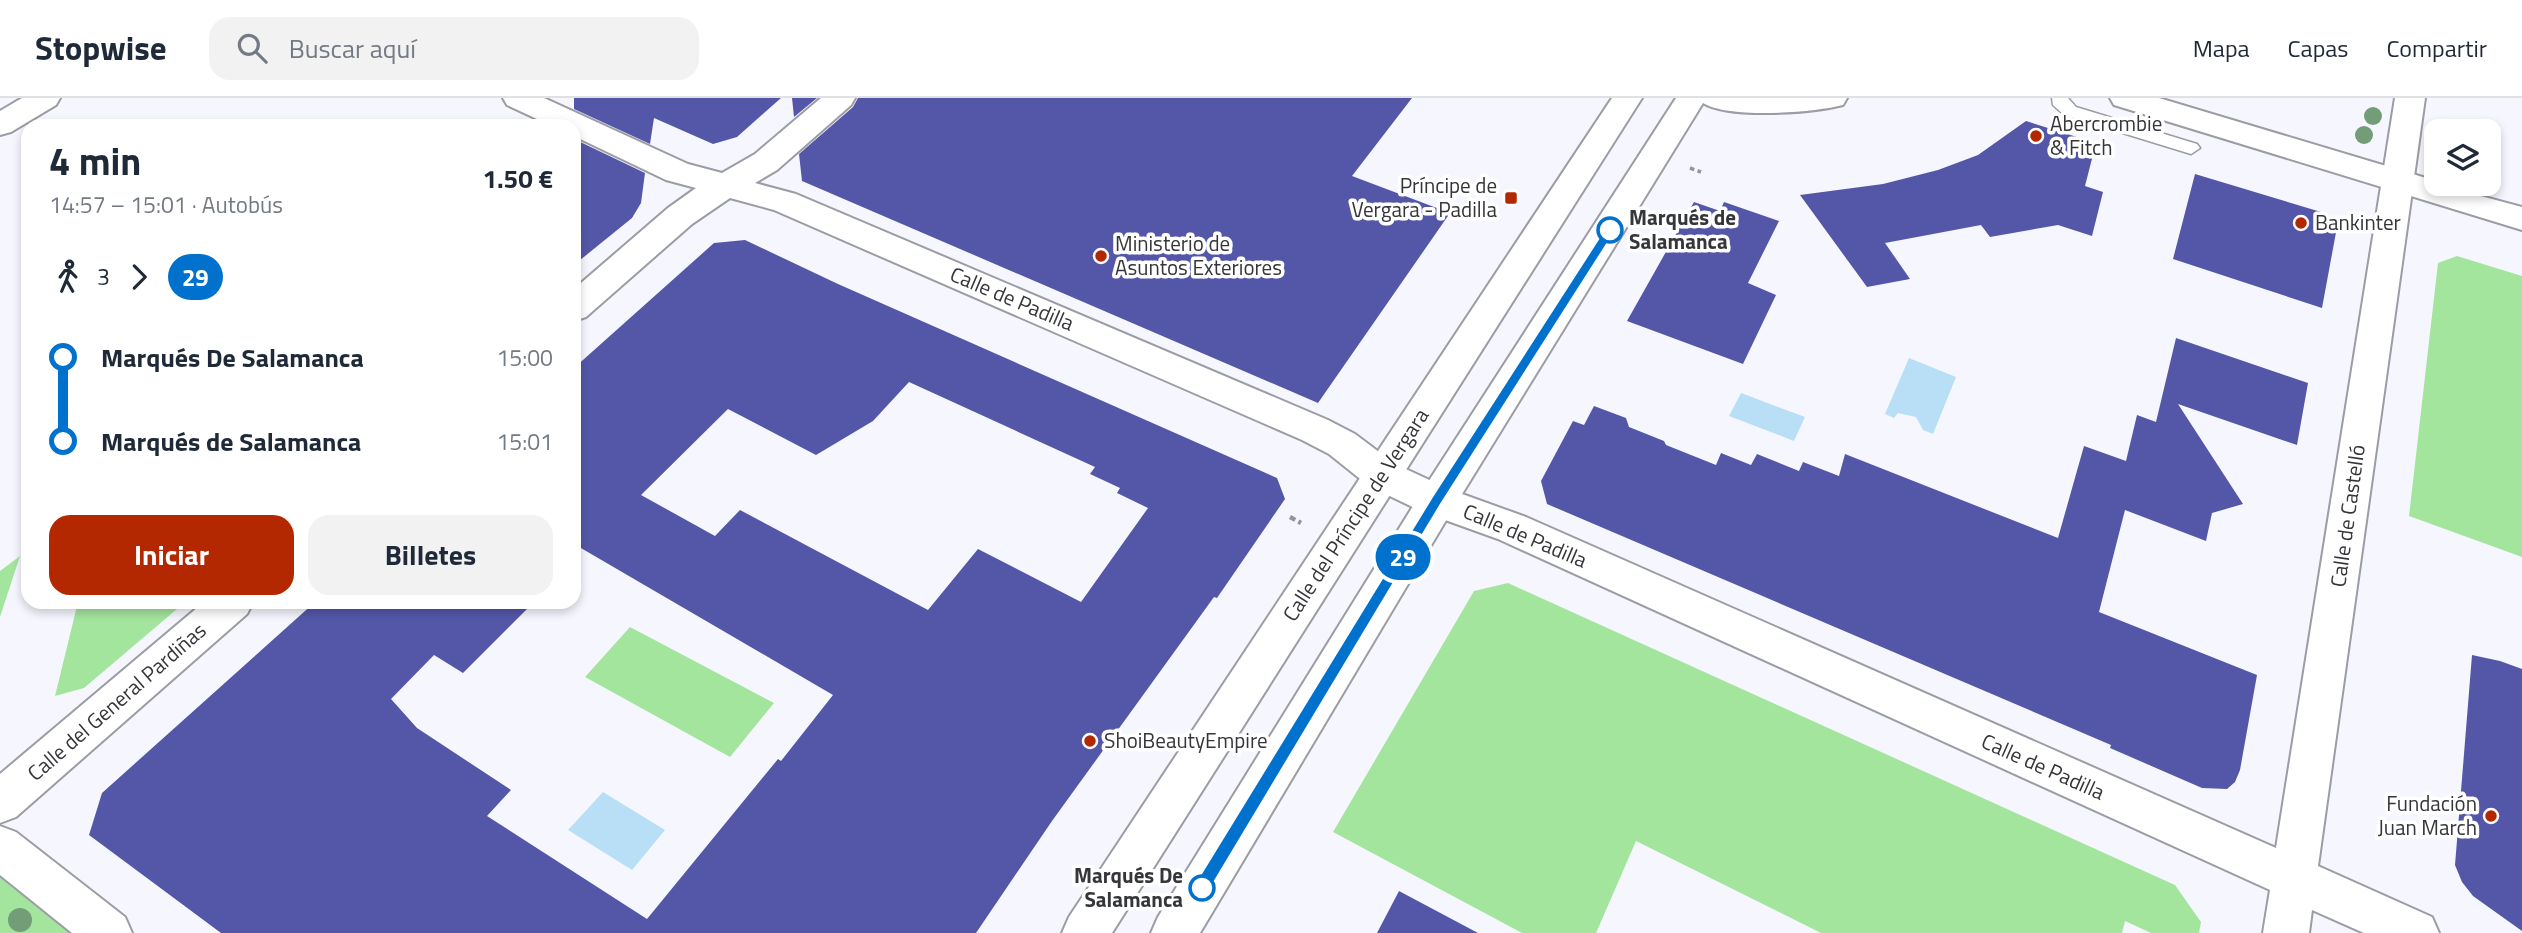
<!DOCTYPE html>
<html lang="es">
<meta charset="utf-8">
<style>
:root{--surface:#fff;--page:#f2f2f3;--text:#1f2937;--muted:#747a83;--line:#e0e1e3;--accent:#b32800}
body{margin:0;font-family:"Titillium Web",sans-serif;background:var(--page);color:var(--text);height:100vh;display:flex;flex-direction:column;font-size:26px;white-space:nowrap}
*{box-sizing:border-box;margin:0}
p{font-size:23px;color:var(--muted)}
.icon{flex:none;width:38px;height:38px;fill:none;stroke:currentColor;stroke-width:2;stroke-linecap:round;stroke-linejoin:round}
.map{position:relative;flex:1;overflow:hidden}
.side{position:absolute;left:21px;top:21px;width:560px;height:490px;display:flex;flex-direction:column;background:var(--surface);border-radius:21px;box-shadow:0 4px 10px #0003}
.side>*{flex:none}
.badge{padding:0 14px;border-radius:23px;font-size:24px;line-height:46px}
.fabs{position:absolute;left:2424px;top:21px;display:grid;gap:14px}
.fabs a{display:grid;place-items:center;width:77px;height:77px;border-radius:14px;background:var(--surface);box-shadow:0 4px 10px #0003;font-size:35px}
.map>.badge{position:absolute;translate:-50% -50%;box-shadow:0 0 0 4px #fff}
.legs{display:flex;align-items:center;gap:10px;height:77px;padding:0 28px;font-size:23px}
.legs p{margin-inline-start:auto}
.overview{display:flex;align-items:center;justify-content:space-between;height:119px;padding:0 28px}
h1{font-size:38px;font-weight:700;line-height:52px}
.cta{display:flex;gap:14px;margin-top:auto;padding:14px 28px}
.cta a{flex:1;height:80px;border-radius:21px;background:var(--accent);color:#fff;font-size:28px;font-weight:700;line-height:80px;text-align:center}
.cta a+a{background:var(--page);color:var(--text)}
ul{padding:0 28px;list-style:none}
li{display:flex;align-items:center;gap:24px;height:84px;font-size:26px}
li i{display:grid;place-items:center;width:10px;height:100%;margin:0 9px;background:currentColor}
li i::after{content:'';width:18px;height:18px;margin:-9px;border:5px solid;border-radius:50%;background:var(--surface)}
li p{margin-inline-start:auto}
li:first-child i{background:linear-gradient(#0000 50%,currentColor 0)}
li:last-child i{background:linear-gradient(currentColor 50%,#0000 0)}
header{display:flex;align-items:center;gap:42px;box-sizing:border-box;height:98px;padding:0 35px;background:var(--surface);border-bottom:2px solid var(--line)}
header strong{font-size:33px}
nav{display:flex;gap:38px;margin-inline-start:auto;font-size:24px}
.search{width:490px;height:63px;background:var(--page);display:flex;align-items:center;gap:18px;box-sizing:border-box;padding:0 24px;border-radius:21px;color:var(--muted);font-size:26px}
.map>svg:first-child{display:block}
.green{fill:#a4e59e}
.water{fill:#b8dff5}
.building{fill:#5457a8;fill-rule:evenodd}
.lines{fill:none;stroke-linecap:round;stroke-linejoin:round}
.lane-casing{stroke:#9b9ca4;stroke-width:3}
.street-casing{stroke:#9b9ca4;stroke-width:4}
.secondary-casing{stroke:#9b9ca4;stroke-width:4}
.path-far1{stroke:#94959a;stroke-width:3.5;stroke-dasharray:4.5 3.5;stroke-linecap:butt}
.path{stroke:#94959a;stroke-width:4.5;stroke-dasharray:6 3.5;stroke-linecap:butt}
.lane{fill:#fff;fill-rule:evenodd}
.street{fill:#fff;fill-rule:evenodd}
.secondary{fill:#fff;fill-rule:evenodd}
.tree{fill:#739d76}
.line-1{fill:#0072ce;stroke:#fff;stroke-width:2}
.poi-dot{fill:#b32800;stroke:#fff;stroke-width:2.5}
.stop-1-dot{fill:#fff;stroke:#0072ce;stroke-width:3.5}
.labels{text-anchor:middle;stroke-width:7;stroke-linejoin:round;paint-order:stroke}
.poi-label{font-size:21px;fill:#353639;stroke:#fff;text-anchor:start}
.stop-label{font-size:21px;font-weight:bold;fill:#353639;stroke:#fff;text-anchor:start}
.street-label{font-size:21px;fill:#353639;stroke:#fff}
</style>
<header>
<strong>Stopwise</strong>
<div class="search"><svg class="icon" aria-label="search" viewBox="0 0 24 24"><circle cx="10" cy="10" r="6"/><path d="M15 15l6 6"/></svg>Buscar aquí</div>
<nav><a>Mapa</a><a>Capas</a><a>Compartir</a></nav>
</header>
<div class="map">
<svg width="2522" height="835" viewBox="0 0 2522 835">
<rect width="100%" height="100%" fill="#f6f7fe"/>
<path class="green" d="M2457,158l65,20v281l-113,-41 29,-253z
M20,458l-20,61v-46z
M1508,485l667,302 26,37 -2,11h-48l-26,-12 -3,12h-301l-185,-92 -40,92h-74l-189,-101 141,-241z
M78,504h89l10,7 -93,79 -29,8z
M630,529l144,76 -44,54 -145,-80z
M0,779l70,56h-70z"/>
<path class="water" d="M1909,260l47,19 -23,57 -10,-4 -7,-13 -18,-4 -4,5 -9,-4z
M1741,295l64,24 -11,24 -65,-25z
M603,694l62,38 -33,40 -64,-40z"/>
<path class="building" d="M574,0h207l-44,39 -24,7 -59,-26 -4,26 -76,-35z
M792,0h25l-23,19z
M858,0h554l-60,78 98,37 -132,190 -516,-222 -3,-27 54,-47z
M2026,23l70,22 -11,43 18,6 -11,44 -34,-11 -68,12 -9,-12 -96,18 25,36 -43,8 -67,-92 83,-11 55,-14 40,-15z
M574,41l71,34 -4,30 -9,15 -58,47z
M2195,76l126,38 16,15 -15,81 -149,-49z
M1694,104l26,9 4,-9 55,19 -31,62 28,12 -33,69 -116,-43z
M745,142l93,44 439,194 8,21 -68,99 -3,-1 -162,224 -76,112h-755l-132,-98 13,-42 213,-191h219l-71,71 -29,-18 -43,44 26,29 94,62 -24,26 160,103 131,-160 3,2 52,-66 -259,-151v-176l140,-125zM909,284l186,85 -5,7 30,14 -3,5 31,15 -67,94 -103,-53 -50,61 -188,-100 -25,26 -74,-41 87,-86 88,46 57,-34z
M2176,240l132,45 -11,62 -119,-41 65,100 -31,9 -6,28 -81,-31 -26,102 158,63 -17,95 -5,12 -8,7 -25,-1 -92,-40 1,-3 -564,-241 -6,-23 32,-60 11,4 10,-19 32,12 3,9 35,14 2,4 50,20 5,-12 30,12 6,-11 42,17 4,-9 36,14 6,-22 213,84 26,-92 42,15 11,-46 19,7z
M2472,557l28,6 22,8v262l-49,-35 -11,-14 -7,-17z
M1399,793l79,42h-101z"/>
<g class="lines">
<defs>
<path id="lane" d="M2052,0h16l8,9 121,37 3,4 -9,6 -127,-39 -11,-10z"/>
<path id="street" d="M22,0h38l-4,7 -45,27 -11,3v-24z
M503,0h41l144,66 34,9 33,-19 66,-56h34l-4,7 -74,65 -22,13 41,11 532,226 27,14 40,30 56,26 75,27 750,331 119,-750h30l-107,768 114,51 7,16h-75l-52,-23 -3,23h-46l7,-43 -772,-351 -75,-27 -54,-26 -40,-32 -27,-14 -528,-230 -44,-12 -38,26 -106,93 -12,4v-32l94,-81 28,-20 -30,-8 -92,-44v-10h-22l-45,-21z
M204,504h49l-6,12 -231,203 -16,6v-49z"/>
<path id="secondary" d="M1612,0h30l-530,835h-50l7,-16z
M1676,0h171l-4,7c-31,8 -114,14 -140,-2l-252,409 -251,421h-49l7,-16 265,-427z
M2110,0h49l277,83v3l86,23v23l-408,-125z
M0,728l16,6 109,85 7,16h-60l-72,-58z"/>
</defs>
<use href="#lane" class="lane-casing"/>
<use href="#street" class="street-casing"/>
<use href="#secondary" class="secondary-casing"/>
<path class="path-far1" d="M1690,70l11,4"/>
<path class="path" d="M1290,419l11,6"/>
<use href="#lane" class="lane"/>
<use href="#street" class="street"/>
<use href="#secondary" class="secondary"/>
</g>
<g class="tree">
<circle cx="2373" cy="18" r="9"/>
<circle cx="2364" cy="37" r="9"/>
<circle cx="20" cy="822" r="12"/>
</g>
<path class="line-1" d="M1610,128l4,1v6l-173,271 -234,390 -5,2 -6,-2 -2,-6 2,-6 236,-385 174,-270z"/>
<g class="poi-dot">
<circle cx="2036" cy="38" r="7"/>
<rect x="1504" y="93" width="14" height="14" rx="3.5"/>
<circle cx="2301" cy="125" r="7"/>
<circle cx="1101" cy="158" r="7"/>
<circle cx="1090" cy="643" r="7"/>
<circle cx="2491" cy="718" r="7"/>
</g>
<g class="stop-1-dot">
<circle cx="1610" cy="132" r="12"/>
<circle cx="1202" cy="790" r="12"/>
</g>
<g class="labels">
<g class="poi-label">
<text x="2050" y="33">Abercrombie<tspan x="2050" dy="24">&amp; Fitch</tspan></text>
<text x="1497" y="95" text-anchor="end">Príncipe de<tspan x="1497" dy="24">Vergara - Padilla</tspan></text>
<text x="2315" y="132">Bankinter</text>
<text x="1115" y="153">Ministerio de<tspan x="1115" dy="24">Asuntos Exteriores</tspan></text>
<text x="1104" y="650">ShoiBeautyEmpire</text>
<text x="2477" y="713" text-anchor="end">Fundación<tspan x="2477" dy="24">Juan March</tspan></text>
</g>
<g class="stop-label">
<text x="1629" y="127">Marqués de<tspan x="1629" dy="24">Salamanca</tspan></text>
<text x="1183" y="785" text-anchor="end">Marqués De<tspan x="1183" dy="24">Salamanca</tspan></text>
</g>
<g class="street-label">
<text transform="translate(1012 201) rotate(23)" y="7">Calle de Padilla</text>
<text transform="translate(1356 417) rotate(-57)" y="7">Calle del Príncipe de Vergara</text>
<text transform="translate(2348 418) rotate(-82)" y="7">Calle de Castelló</text>
<text transform="translate(1525 438) rotate(23)" y="7">Calle de Padilla</text>
<text transform="translate(117 604) rotate(-41)" y="7">Calle del General Pardiñas</text>
<text transform="translate(2043 669) rotate(24)" y="7">Calle de Padilla</text>
</g>
</g>
</svg>
<div class="fabs">
<a><svg class="icon" aria-label="layers" viewBox="0 0 24 24"><path d="M12 4l9 5-9 5-9-5zM3 14l9 5 9-5"/></svg></a>
</div>
<b class="badge" style="left:1403px;top:459px;background:#0072ce;color:#fff">29</b>
<section class="side">
<div class="overview"><div><h1>4 min</h1><p>14:57 – 15:01 · Autobús</p></div><b>1.50 €</b></div>
<div class="legs"><svg class="icon" aria-label="walk" viewBox="0 0 24 24"><circle cx="13" cy="4" r="2"/><path d="M13 8l-2 6 4 7M11 14l-3 7M7 12l3-4h3l4 4"/></svg>3<svg class="icon" aria-label="forward" viewBox="0 0 24 24"><path d="M9 5l7 7-7 7"/></svg><b class="badge" style="background:#0072ce;color:#fff">29</b></div>
<ul>
<li><i style="color:#0072ce"></i><b>Marqués De Salamanca</b><p>15:00</p></li>
<li><i style="color:#0072ce"></i><b>Marqués de Salamanca</b><p>15:01</p></li>
</ul>
<div class="cta"><a>Iniciar</a><a>Billetes</a></div>
</section>
</div>
